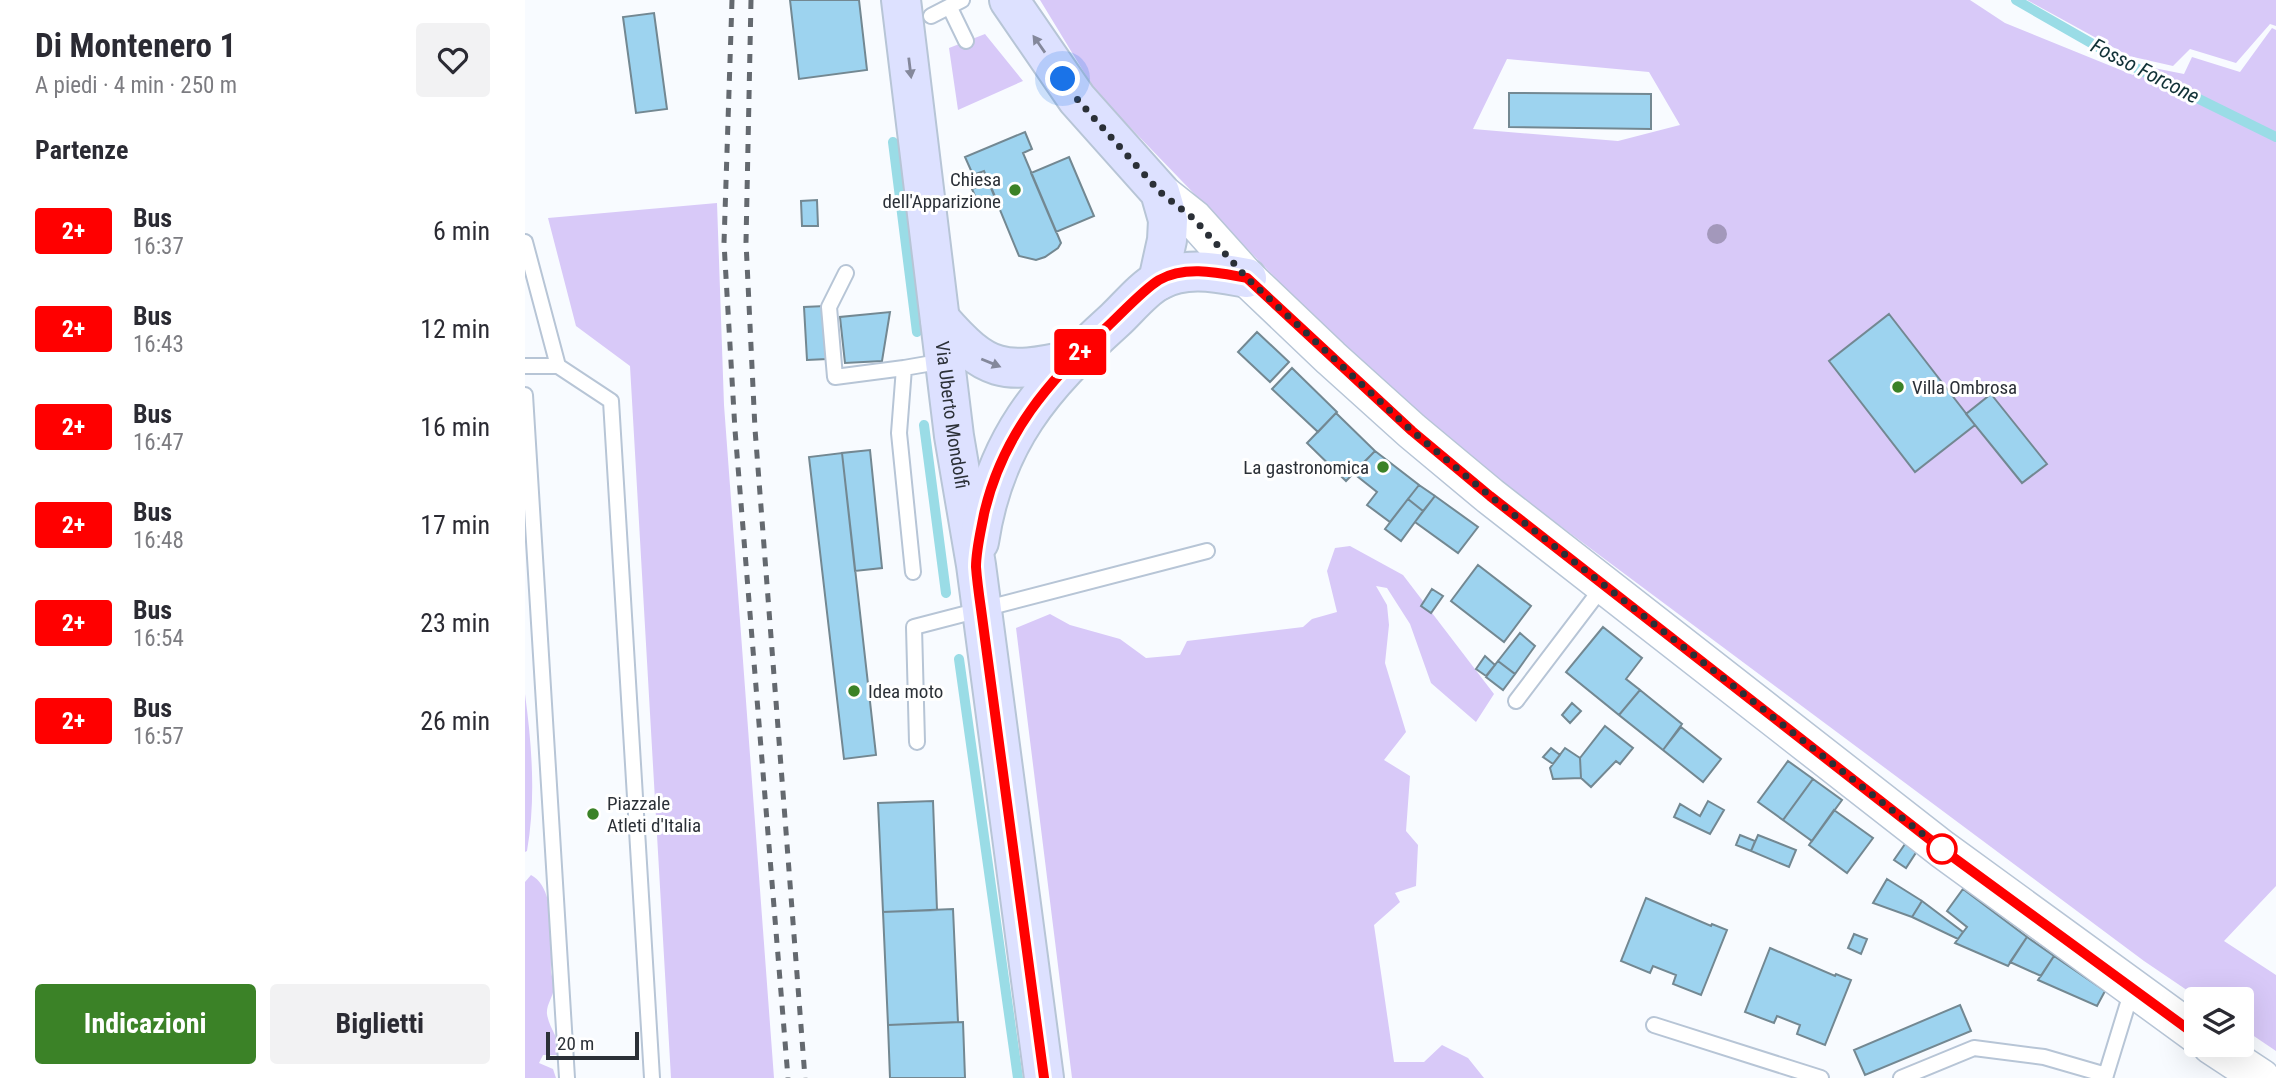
<!DOCTYPE html>
<html lang="it">
<meta charset="utf-8">
<style>
:root{--surface:#fff;--page:#f2f2f3;--text:#2b2b33;--muted:#7c7c81;--accent:#3b8227}
body{margin:0;font-family:"Roboto Condensed",sans-serif;background:var(--page);color:var(--text);height:100vh;display:flex;flex-direction:column;font-size:26px;white-space:nowrap}
*{box-sizing:border-box;margin:0}
p{font-size:23px;color:var(--muted)}
.icon{flex:none;width:38px;height:38px;fill:none;stroke:currentColor;stroke-width:2;stroke-linecap:round;stroke-linejoin:round}
.map{position:relative;flex:1;overflow:hidden}
.sheet{display:flex;flex-direction:column;background:var(--surface);width:525px}
.sheet>*{flex:none}
.badge{padding:0 14px;border-radius:5px;font-size:24px;line-height:46px}
.buttons{position:absolute;left:1659px;top:987px;display:grid;gap:14px}
.buttons a{display:grid;place-items:center;width:70px;height:70px;border-radius:7px;background:var(--surface);box-shadow:0 7px 28px #0002;font-size:35px}
.scale{position:absolute;left:21px;bottom:18px;width:93px;box-sizing:border-box;padding-left:7px;border:4px solid #2b3037;border-top:0;font-size:19px;line-height:24px;white-space:nowrap;color:#2b3037;-webkit-text-stroke:5px #fff;paint-order:stroke}
.you{position:absolute;width:35px;height:35px;margin:-18px;border:5px solid #fff;border-radius:50%;background:#1a73e8;box-shadow:0 0 0 10px #1a73e833}
.map>.badge{position:absolute;translate:-50% -50%;box-shadow:0 0 0 4px #fff}
h2{padding:0 35px;font-size:26px;line-height:63px}
.round{display:grid;place-items:center;flex:none;width:74px;height:74px;border-radius:7px;background:var(--page)}
.headline{display:flex;align-items:center;justify-content:space-between;height:119px;padding:0 35px}
h1{font-size:33px;font-weight:700;line-height:52px}
.action{display:flex;gap:14px;margin-top:auto;padding:14px 35px}
.action a{flex:1;height:80px;border-radius:7px;background:var(--accent);color:#fff;font-size:28px;font-weight:700;line-height:80px;text-align:center}
.action a+a{background:var(--page);color:var(--text)}
ul{padding:0;list-style:none}
li{display:flex;align-items:center;gap:21px;height:98px;padding:0 35px}
li div{flex:1}
li b{display:block;font-size:26px}
li em{font-style:normal}
li .badge{min-width:77px;font-weight:700;text-align:center}
main{display:flex;flex:1;min-height:0}
.map>svg:first-child{display:block}
.green{fill:#d8c9f8;fill-rule:evenodd}
.lines{fill:none;stroke-linecap:round;stroke-linejoin:round}
.stream{stroke:#9adce6;stroke-width:10}
.building{fill:#9dd3ef;stroke:#738892;stroke-width:2}
.service-casing{stroke:#b7c5d6;stroke-width:18}
.tertiary-casing{stroke:#b7c5d6;stroke-width:40}
.secondary-casing{stroke:#b7c5d6;stroke-width:42}
.service{stroke:#fff;stroke-width:14}
.tertiary{stroke:#fff;stroke-width:37}
.secondary{stroke:#dde1ff;stroke-width:38}
.rail{stroke:#64696f;stroke-width:5;stroke-dasharray:9 9;stroke-linecap:butt}
.tree{fill:#a398bb}
.oneway{fill:#84889b}
.line-casing{stroke:#fff;stroke-width:16}
.line{stroke:#f00;stroke-width:10}
.walk{stroke:#2b3037;stroke-width:7;stroke-dasharray:0 12.6}
.poi-dot{fill:#3b8227;stroke:#fff;stroke-width:2.5}
.stop-dot{fill:#fff;stroke:#f00;stroke-width:3.5}
.labels{text-anchor:middle;stroke-width:6;stroke-linejoin:round;paint-order:stroke}
.poi-label{font-size:19px;fill:#2b3037;stroke:#fff;text-anchor:start}
.street-label{font-size:19px;fill:#2b3037;stroke:#fff}
.water-label{font-size:21px;font-style:italic;fill:#113237;stroke:#fff}
</style>
<main>
<section class="sheet">
<div class="headline"><div><h1>Di Montenero 1</h1><p>A piedi · 4 min · 250 m</p></div><a class="round"><svg class="icon" aria-label="heart" viewBox="0 0 24 24"><path d="M12 20l-8-8c-3-5 5-10 8-4 3-6 11-1 8 4z"/></svg></a></div>
<h2>Partenze</h2>
<ul>
<li><span class="badge" style="background:#f00;color:#fff">2+</span><div><b>Bus</b><p>16:37</p></div><em>6 min</em></li>
<li><span class="badge" style="background:#f00;color:#fff">2+</span><div><b>Bus</b><p>16:43</p></div><em>12 min</em></li>
<li><span class="badge" style="background:#f00;color:#fff">2+</span><div><b>Bus</b><p>16:47</p></div><em>16 min</em></li>
<li><span class="badge" style="background:#f00;color:#fff">2+</span><div><b>Bus</b><p>16:48</p></div><em>17 min</em></li>
<li><span class="badge" style="background:#f00;color:#fff">2+</span><div><b>Bus</b><p>16:54</p></div><em>23 min</em></li>
<li><span class="badge" style="background:#f00;color:#fff">2+</span><div><b>Bus</b><p>16:57</p></div><em>26 min</em></li>
</ul>
<div class="action"><a>Indicazioni</a><a>Biglietti</a></div>
</section>
<div class="map">
<svg width="1751" height="1078" viewBox="0 0 1751 1078">
<rect width="100%" height="100%" fill="#f8fbff"/>
<path class="green" d="M515,0h930l35,23 128,52 11,-9 40,8 8,-17 48,15 32,-44 4,2v856l-52,55 52,34v76l-34,-23v-29h-42l-56,-38 -648,-483 -153,-130 -247,-256zM982,59l142,13 31,53 -62,16 -145,-12z
M1502,0h249v26l-6,-2 -34,39 -46,-14 -17,17 -44,-10z
M460,34l38,47 -65,29 -9,-62z
M192,203l7,202 50,673h-103l-41,-712 -54,-40 -28,-108z
M825,546l53,29 91,119 -18,28 -45,-39 -21,-59 -23,-36 -11,-2 11,19 2,20 -4,38 21,69 -22,28 26,16 -4,55 12,14 -2,41 -21,7 5,9 -26,23 20,137h30l18,-17 26,13 16,20h-412l-56,-450 34,-14 20,11 50,14 26,19 34,-3 7,-14 116,-14 9,-8 25,-7 -10,-41 8,-23z
M0,694c7,52 11,105 2,157l-2,1z
M6,875c27,14 19,71 20,97 1,5 3,11 3,16 -1,9 -8,17 -7,26 2,15 14,26 14,41h-18l-4,8 14,6 3,9h-31v-196z"/>
<g class="lines">
<path class="stream" d="M1491,0l110,63 150,74
M368,142l24,190
M399,425l22,168
M434,659l59,419"/>
</g>
<path class="building" d="M265,0h69l8,70 -68,9z
M129,13l13,96 -31,4 -13,-96z
M984,93l142,1v35l-142,-2z
M500,132l7,17 -9,4 38,90 -3,5 -13,9 -9,3 -17,-4 -35,-85 -11,4 -8,-18z
M544,157l25,59 -38,16 -25,-59z
M464,182l7,17 -17,7 -7,-17z
M292,200l1,26h-16l-1,-25z
M300,306l2,53 -20,1 -3,-53z
M365,312l-8,49 -37,2 -5,-46z
M1364,314l86,111 -60,47 -86,-111z
M732,332l32,30 -19,20 -32,-30z
M767,368l45,44 -19,20 -46,-43z
M1466,394l56,70 -25,19 -56,-69z
M811,413l39,38 -29,30 -39,-38z
M345,450l12,118 -27,3 -13,-118z
M850,451l44,34 -29,37 -23,-17 10,-13 -24,-19z
M317,453l34,302 -32,4 -35,-302z
M894,485l16,11 -12,15 -15,-12z
M910,496l43,31 -20,26 -43,-31z
M883,499l15,12 -22,30 -16,-12z
M953,565l53,41 -27,36 -53,-41z
M907,589l11,7 -12,17 -10,-7z
M1078,627l39,31 -16,21 14,11 -21,25 -53,-43z
M995,633l15,13 -20,28 -17,-13z
M960,656l10,9 -9,11 -10,-7z
M973,661l17,13 -12,16 -17,-13z
M1115,690l42,34 -19,26 -44,-35z
M1047,703l9,8 -11,12 -8,-8z
M1080,726l28,22 -13,16 -4,-3 -25,26 -10,-9 -1,-20z
M1156,727l40,32 -18,23 -40,-32z
M1026,748l9,7 -7,9 -10,-7z
M1040,748l15,10 1,20 -28,1 -3,-11z
M1263,761l25,18 -30,41 -25,-18z
M1288,779l29,21 -30,41 -29,-21z
M408,801l4,109 -54,2 -5,-109z
M1183,801l16,9 -14,24 -36,-17 6,-13 20,12z
M1309,810l39,28 -26,35 -38,-28z
M1215,835l15,6 -4,10 -15,-6z
M1233,835l38,15 -7,17 -38,-16z
M1380,844l12,7 -11,17 -12,-8z
M1362,879l35,22 -10,16 -39,-14z
M1438,889l64,48 -19,29 -53,-23 12,-16 -20,-16z
M1121,898l65,28 1,-2 15,6 -26,65 -28,-11 3,-9 -23,-9 -3,7 -29,-12z
M1397,901l41,31 -5,7 -46,-22z
M428,909l5,113 -70,3 -5,-113z
M1329,934l13,5 -6,15 -13,-6z
M1502,937l27,19 -13,20 -31,-14z
M1245,948l65,28 1,-2 15,6 -26,65 -28,-11 3,-9 -23,-9 -3,7 -29,-11z
M1529,956l51,35 -8,15 -59,-26z
M1435,1005l11,26 -106,44 -11,-25z
M438,1022l2,56h-75l-2,-53z"/>
<g class="lines">
<defs>
<path id="service" d="M425,8l16,33
M406,16l31,-16
M0,242l33,124
M321,273l-17,34 6,70 69,-9
M0,366h33l53,35 41,677
M0,395l42,683
M388,572l-14,-139 5,-65 40,-7
M991,701l88,-116
M392,742l-3,-115 293,-76
M1129,1025l167,53
M1376,1078l73,-30 70,9 62,18
M1580,1078l27,-88"/>
<path id="tertiary" d="M635,192l34,27 53,59 84,80 81,73 78,65 452,353 254,185
M1686,1045l50,33"/>
<g id="secondary">
<path id="s1" d="M376,0l53,436 22,129 68,513"/>
<path d="M484,0l68,99 83,93 8,28 -1,20 -9,41"/>
<path d="M415,319c46,53 63,56 131,41"/>
<path d="M454,542c15,-101 63,-156 136,-222 13,-12 28,-31 43,-39 28,-16 61,-8 89,-3"/>
</g>
</defs>
<use href="#service" class="service-casing"/>
<use href="#tertiary" class="tertiary-casing"/>
<use href="#secondary" class="secondary-casing"/>
<use href="#service" class="service"/>
<use href="#tertiary" class="tertiary"/>
<use href="#secondary" class="secondary"/>
<path class="rail" d="M207,0l-8,243 11,187 53,648
M226,0l-5,242 9,187 50,649"/>
</g>
<circle class="tree" cx="1192" cy="234" r="10"/>
<defs><path id="oneway-solid" d="M-6-.8H1V-3.2L6.5 0L1 3.2V.8H-6Z" transform="scale(1.75)"/></defs>
<g class="oneway">
<use href="#oneway-solid" transform="translate(514 44) rotate(-125)"/>
<use href="#oneway-solid" transform="translate(385 68) rotate(83)"/>
<use href="#oneway-solid" transform="translate(466 363) rotate(22)"/>
</g>
<g class="lines">
<defs>
<path id="line" d="M519,1078l-63,-469c-2,-14 -4,-28 -5,-42 0,-17 5,-37 8,-53 18,-79 65,-134 123,-187 14,-13 37,-38 52,-47 27,-15 60,-7 88,-2l165,153 78,65 452,353 254,186"/>
</defs>
<use href="#line" class="line-casing"/>
<use href="#line" class="line"/>
<path class="walk" d="M538,79l14,20 83,93 34,27 53,59 165,153 78,65 452,353"/>
</g>
<g class="poi-dot">
<circle cx="490" cy="190" r="7"/>
<circle cx="1373" cy="387" r="7"/>
<circle cx="858" cy="467" r="7"/>
<circle cx="329" cy="691" r="7"/>
<circle cx="68" cy="814" r="7"/>
</g>
<circle class="stop-dot" cx="1417" cy="849" r="14"/>
<g class="labels">
<g class="poi-label">
<text x="476" y="186" text-anchor="end">Chiesa<tspan x="476" dy="22">dell'Apparizione</tspan></text>
<text x="1387" y="394">Villa Ombrosa</text>
<text x="844" y="474" text-anchor="end">La gastronomica</text>
<text x="343" y="698">Idea moto</text>
<text x="82" y="810">Piazzale<tspan x="82" dy="22">Atleti d'Italia</tspan></text>
</g>
<g class="street-label">
<text dy="7" stroke="none"><textPath href="#s1" startOffset="418">Via Uberto Mondolfi</textPath></text>
</g>
<g class="water-label">
<text transform="translate(1620 71) rotate(27)" y="7">Fosso Forcone</text>
</g>
</g>
</svg>
<div class="buttons">
<a><svg class="icon" aria-label="layers" viewBox="0 0 24 24"><path d="M12 4l9 5-9 5-9-5zM3 14l9 5 9-5"/></svg></a>
</div>
<div class="scale">20 m</div>
<div class="you" style="left:538px;top:79px"></div>
<b class="badge" style="left:555px;top:352px;background:#f00;color:#fff">2+</b>
</div>
</main>
